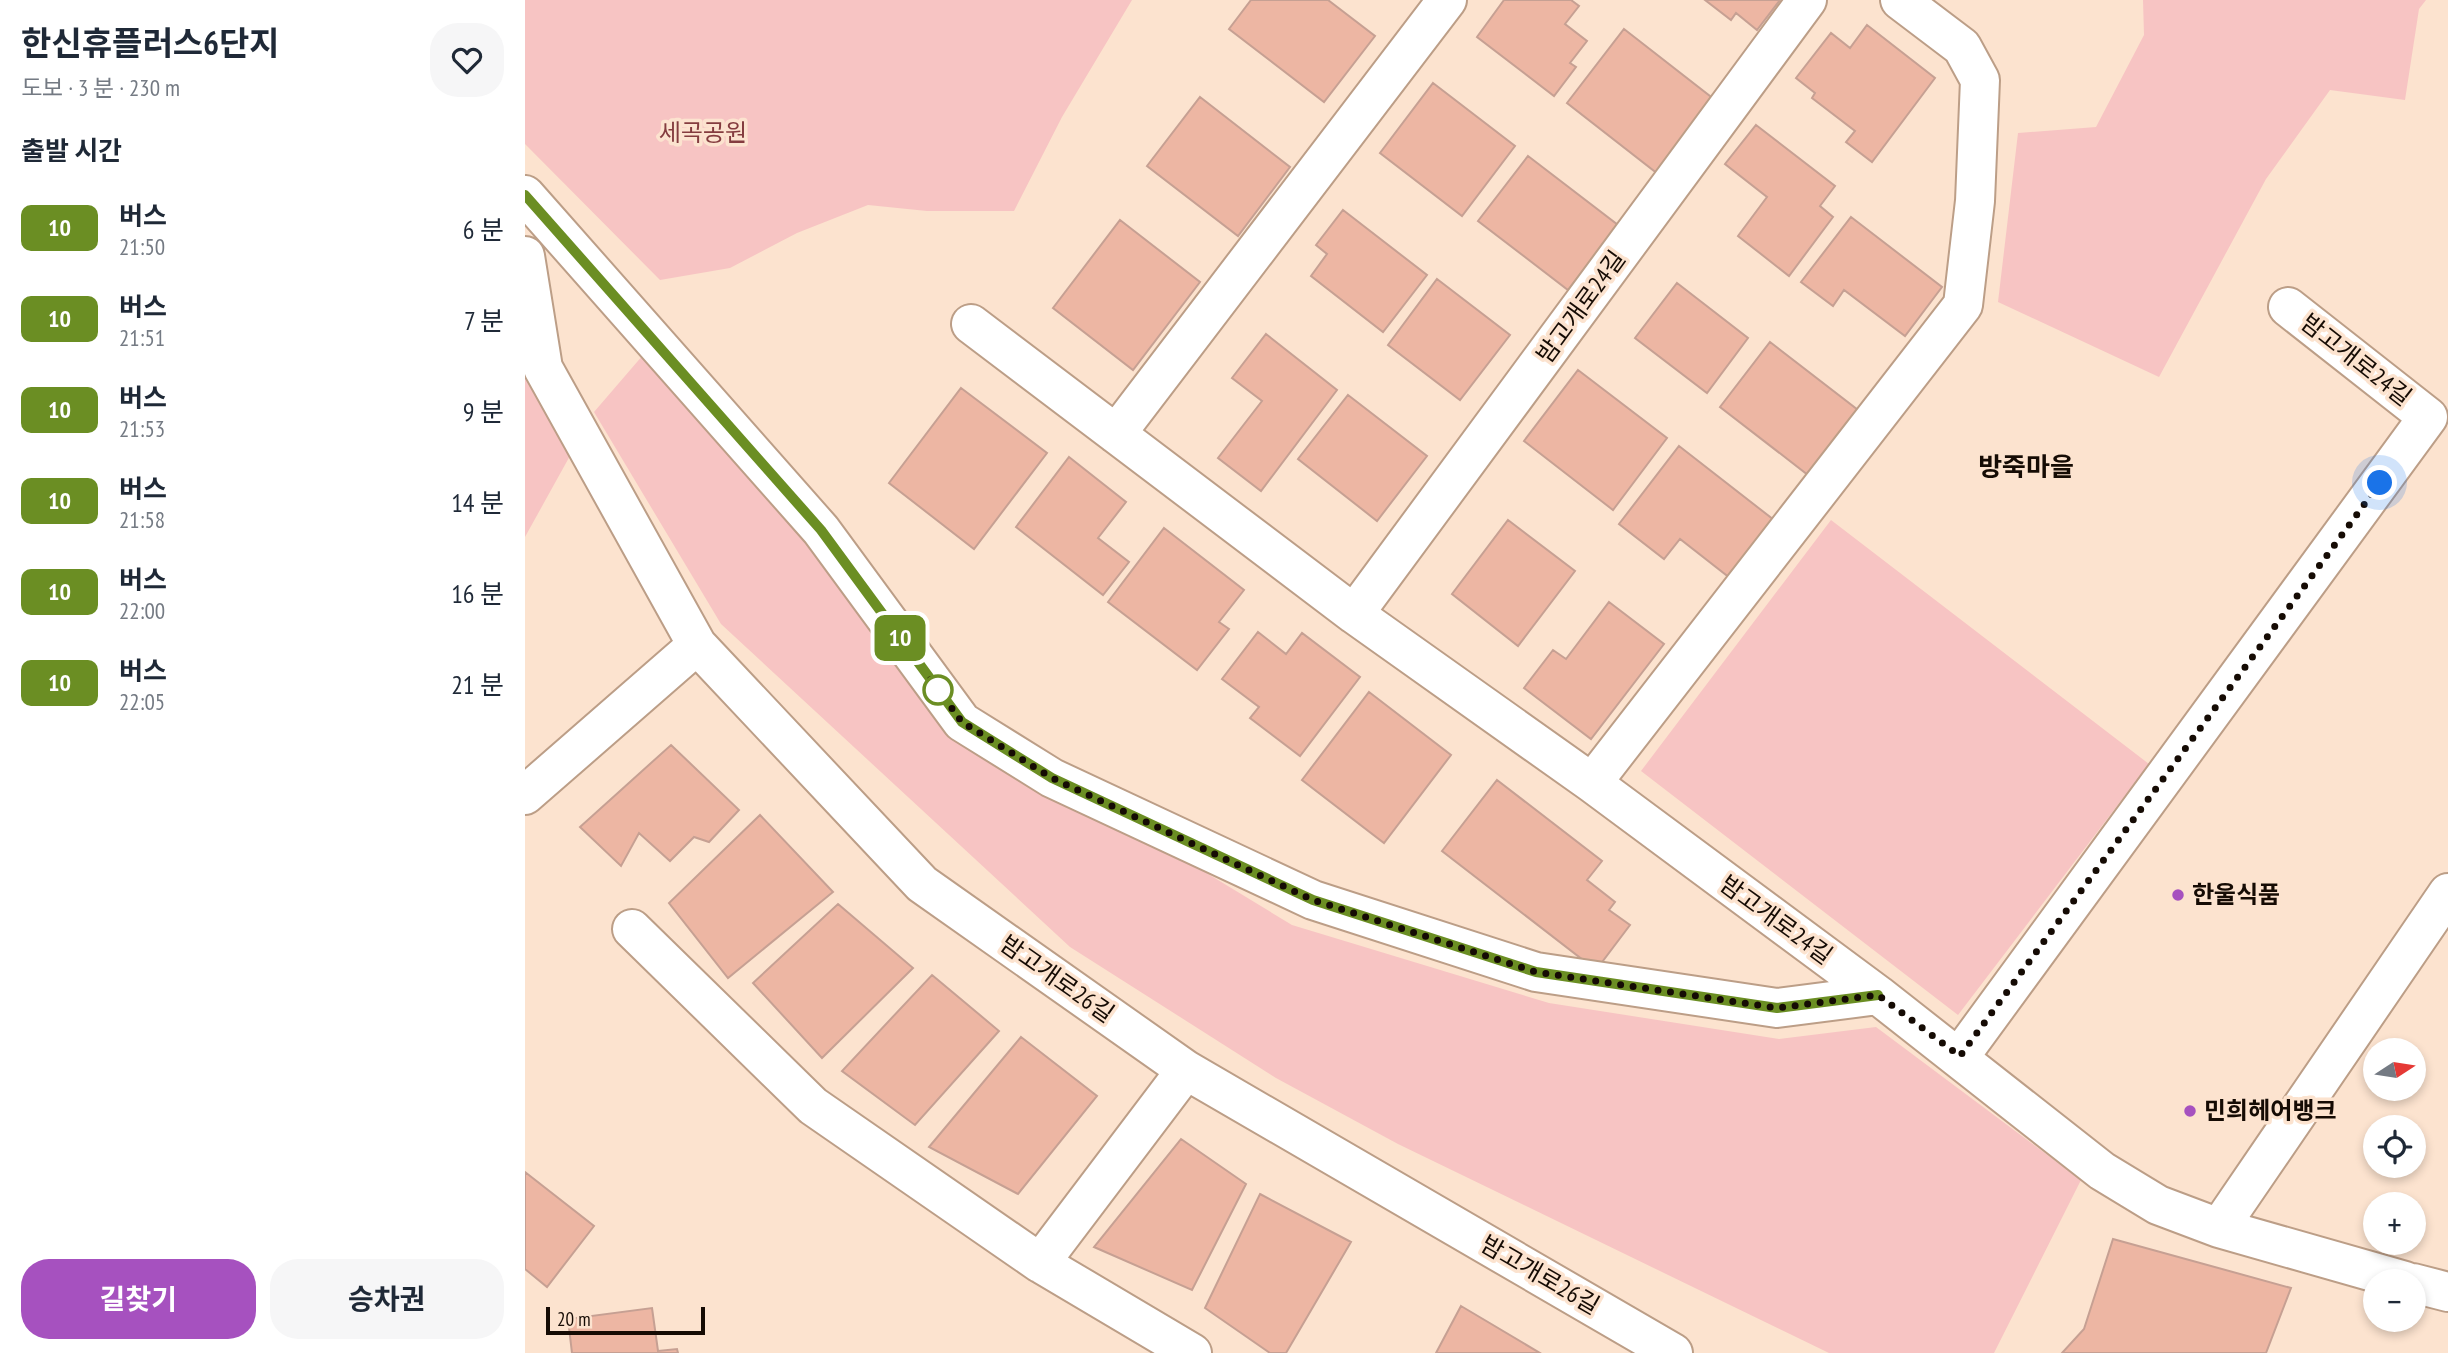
<!DOCTYPE html>
<html lang="ko">
<meta charset="utf-8">
<style>
:root{--surface:#fff;--page:#f6f6f7;--text:#1f2937;--muted:#747a83;--accent:#a651bf}
body{margin:0;font-family:"PT Sans Narrow","Noto Sans KR",sans-serif;background:var(--page);color:var(--text);height:100vh;display:flex;flex-direction:column;font-size:26px;white-space:nowrap}
*{box-sizing:border-box;margin:0}
p{font-size:23px;color:var(--muted)}
.icon{flex:none;width:38px;height:38px;fill:none;stroke:currentColor;stroke-width:2;stroke-linecap:round;stroke-linejoin:round}
.map{position:relative;flex:1;overflow:hidden}
.panel{display:flex;flex-direction:column;background:var(--surface);width:525px}
.panel>*{flex:none}
.badge{padding:0 14px;border-radius:10px;font-size:24px;line-height:46px}
.needle{width:46px;rotate:78deg}
.fabs{position:absolute;left:1838px;top:1038px;display:grid;gap:14px}
.fabs a{display:grid;place-items:center;width:63px;height:63px;border-radius:50%;background:var(--surface);box-shadow:0 4px 10px #0003;font-size:35px}
.scale{position:absolute;left:21px;bottom:18px;width:159px;box-sizing:border-box;padding-left:7px;border:4px solid #150b04;border-top:0;font-size:19px;line-height:24px;white-space:nowrap;color:#150b04;-webkit-text-stroke:5px #fce3cf;paint-order:stroke}
.you{position:absolute;width:35px;height:35px;margin:-18px;border:5px solid #fff;border-radius:50%;background:#1a73e8;box-shadow:0 0 0 10px #1a73e833}
.map>.badge{position:absolute;translate:-50% -50%;box-shadow:0 0 0 4px #fff}
h2{padding:0 21px;font-size:26px;line-height:63px}
.round{display:grid;place-items:center;flex:none;width:74px;height:74px;border-radius:28px;background:var(--page)}
.summary{display:flex;align-items:center;justify-content:space-between;height:119px;padding:0 21px}
h1{font-size:33px;font-weight:700;line-height:52px}
.cta{display:flex;gap:14px;margin-top:auto;padding:14px 21px}
.cta a{flex:1;height:80px;border-radius:28px;background:var(--accent);color:#fff;font-size:28px;font-weight:700;line-height:80px;text-align:center}
.cta a+a{background:var(--page);color:var(--text)}
ul{padding:0;list-style:none}
li{display:flex;align-items:center;gap:21px;height:91px;padding:0 21px}
li div{flex:1}
li b{display:block;font-size:26px}
li em{font-style:normal}
li .badge{min-width:77px;font-weight:700;text-align:center}
main{display:flex;flex:1;min-height:0}
.map>svg:first-child{display:block}
.green{fill:#f7c4c3}
.building{fill:#edb6a3;stroke:#c6a093;stroke-width:2}
.lines{fill:none;stroke-linecap:round;stroke-linejoin:round}
.minor-casing{stroke:#bc9e87;stroke-width:42}
.minor{stroke:#fff;stroke-width:38}
.line-casing{stroke:#fff;stroke-width:16}
.line{stroke:#6b8e23;stroke-width:10}
.walk{stroke:#150b04;stroke-width:7;stroke-dasharray:0 12.6}
.stop-dot{fill:#fff;stroke:#6b8e23;stroke-width:3.5}
.poi-dot{fill:#a651bf;stroke:#fce3cf;stroke-width:2.5}
.labels{text-anchor:middle;stroke-width:7;stroke-linejoin:round;paint-order:stroke}
.park-label{font-size:24px;fill:#843c3f;stroke:#fce3cf}
.street-label{font-size:24px;fill:#150b04;stroke:#fce3cf}
.poi-label{font-size:24px;font-weight:bold;fill:#150b04;stroke:#fce3cf;text-anchor:start}
.neighbourhood-label{font-size:26px;font-weight:bold;fill:#150b04;stroke:#fce3cf}
</style>
<main>
<section class="panel">
<div class="summary"><div><h1>한신휴플러스6단지</h1><p>도보 · 3 분 · 230 m</p></div><a class="round"><svg class="icon" aria-label="heart" viewBox="0 0 24 24"><path d="M12 20l-8-8c-3-5 5-10 8-4 3-6 11-1 8 4z"/></svg></a></div>
<h2>출발 시간</h2>
<ul>
<li><span class="badge" style="background:#6b8e23;color:#fff">10</span><div><b>버스</b><p>21:50</p></div><em>6 분</em></li>
<li><span class="badge" style="background:#6b8e23;color:#fff">10</span><div><b>버스</b><p>21:51</p></div><em>7 분</em></li>
<li><span class="badge" style="background:#6b8e23;color:#fff">10</span><div><b>버스</b><p>21:53</p></div><em>9 분</em></li>
<li><span class="badge" style="background:#6b8e23;color:#fff">10</span><div><b>버스</b><p>21:58</p></div><em>14 분</em></li>
<li><span class="badge" style="background:#6b8e23;color:#fff">10</span><div><b>버스</b><p>22:00</p></div><em>16 분</em></li>
<li><span class="badge" style="background:#6b8e23;color:#fff">10</span><div><b>버스</b><p>22:05</p></div><em>21 분</em></li>
</ul>
<div class="cta"><a>길찾기</a><a>승차권</a></div>
</section>
<div class="map">
<svg width="1923" height="1353" viewBox="0 0 1923 1353">
<rect width="100%" height="100%" fill="#fce3cf"/>
<path class="green" d="M0,0h607l-70,117 -48,94h-87l-59,-6 -71,28 -67,35 -70,12 -135,-136z
M1618,0h283l-7,9 -14,91 -75,-10 -64,89 -107,198 -161,-75 20,-169 78,-6 48,-92z
M0,315l46,139 -46,83z
M143,326l255,363 64,51 305,185 257,78 230,36 97,-12 205,153 -87,173h-165l-431,-209 -122,-66 -206,-131 -349,-323 -127,-212z
M1306,520l318,244 -191,251 -317,-244z"/>
<path class="building" d="M726,0h77l47,36 -51,66 -95,-73z
M979,0h67l8,6 -14,18 22,17 -17,22 6,4 -22,29 -77,-59z
M1180,0h75l-23,30 -21,-17 -5,7z
M1342,25l68,53 -63,84 -26,-20 9,-11 -43,-33 3,-5 -19,-15 35,-45 19,15z
M1099,29l91,71 -57,74 -91,-71z
M908,83l82,63 -53,70 -82,-63z
M675,97l90,70 -52,69 -91,-70z
M1231,125l79,61 -15,20 13,11 -44,59 -51,-40 29,-39 -42,-33z
M1003,156l90,69 -50,65 -90,-69z
M818,210l84,65 -44,57 -72,-56 16,-22 -11,-9z
M1326,217l91,70 -37,49 -61,-46 -11,16 -32,-24z
M595,220l80,62 -67,88 -80,-62z
M912,279l73,56 -50,65 -72,-55z
M1152,283l71,55 -41,55 -72,-55z
M741,334l71,56 -76,101 -43,-33 44,-57 -30,-23z
M1245,342l88,68 -50,65 -88,-68z
M1053,370l89,68 -54,72 -89,-69z
M436,388l86,65 -73,96 -85,-66z
M823,395l79,61 -50,65 -79,-62z
M1154,446l95,74 -44,58 -50,-39 -16,20 -45,-35z
M544,457l57,45 -28,36 31,24 -26,33 -87,-68z
M983,520l67,51 -57,75 -66,-52z
M639,528l80,62 -25,32 10,7 -32,41 -89,-68z
M1084,602l55,42 -73,95 -67,-51 29,-38 13,9z
M733,632l28,22 16,-21 58,44 -60,79 -50,-38 9,-11 -37,-28z
M844,692l82,63 -67,88 -82,-63z
M146,745l68,65 -30,32 -15,-5 -24,24 -31,-28 -18,33 -41,-39z
M972,780l105,81 -15,19 28,22 -6,8 21,15 -34,45 -154,-119z
M235,815l73,77 -105,86 -59,-75z
M313,904l75,64 -91,90 -69,-75z
M407,975l67,56 -84,94 -73,-54z
M496,1037l76,59 -79,98 -89,-47z
M656,1139l65,45 -54,106 -98,-43z
M0,1172l69,54 -47,61 -22,-18z
M735,1194l91,48 -65,111h-16l-65,-45z
M1588,1239l178,49 -25,65h-204l22,-24z
M936,1306l79,47h-104z
M127,1308l6,43 19,-2 1,4h-106l-4,-34z"/>
<g class="lines">
<defs>
<path id="minor" d="M0,195l296,335 141,192 90,56 261,122 223,72 241,36 101,-13
M0,256l18,112 154,277 225,239 264,186 487,283
M446,324l383,290 238,169 286,212 224,176 56,34 61,23 186,53
M591,434l331,-434
M829,614l453,-614
M1067,783l371,-478 12,-104 5,-121 -18,-33 -62,-47
M0,795l172,-150
M107,929l181,177 227,157 152,90
M1435,1056l468,-639 -140,-110
M1694,1228l229,-335
M515,1263l146,-193
M1888,1283l35,9"/>
</defs>
<use href="#minor" class="minor-casing"/>
<use href="#minor" class="minor"/>
</g>
<g class="lines">
<defs>
<path id="line" d="M0,195l296,335 141,192 90,56 261,122 223,72 241,36 101,-13"/>
</defs>
<use href="#line" class="line-casing"/>
<use href="#line" class="line"/>
<path class="walk" d="M413,690l-8,-11 32,43 90,56 261,122 223,72 241,36 101,-13 82,61 420,-573"/>
</g>
<circle class="stop-dot" cx="413" cy="690" r="14"/>
<g class="poi-dot">
<circle cx="1653" cy="895" r="7"/>
<circle cx="1665" cy="1111" r="7"/>
</g>
<g class="labels">
<g class="park-label">
<text x="178" y="141">세곡공원</text>
</g>
<g class="street-label">
<text transform="translate(1056 307) rotate(-54)" y="8">밤고개로24길</text>
<text transform="translate(1831 360) rotate(38)" y="8">밤고개로24길</text>
<text transform="translate(1251 920) rotate(36)" y="8">밤고개로24길</text>
<text transform="translate(532 979) rotate(35)" y="8">밤고개로26길</text>
<text transform="translate(1015 1275) rotate(30)" y="8">밤고개로26길</text>
</g>
<g class="poi-label">
<text x="1667" y="903">한울식품</text>
<text x="1679" y="1119">민희헤어뱅크</text>
</g>
<g class="neighbourhood-label">
<text x="1501" y="476">방죽마을</text>
</g>
</g>
</svg>
<div class="fabs">
<a><svg class="needle" viewBox="-14 -14 28 28"><path d="M0-13l5 13h-10z" fill="#e53935"/><path d="M0 13l5-13h-10z" fill="#747a83"/></svg></a>
<a><svg class="icon" aria-label="locate" viewBox="0 0 24 24"><circle cx="12" cy="12" r="6"/><path d="M12 2v4M12 18v4M2 12h4M18 12h4"/></svg></a>
<a>+</a>
<a>−</a>
</div>
<div class="scale">20 m</div>
<div class="you" style="left:1855px;top:483px"></div>
<b class="badge" style="left:375px;top:638px;background:#6b8e23;color:#fff">10</b>
</div>
</main>
